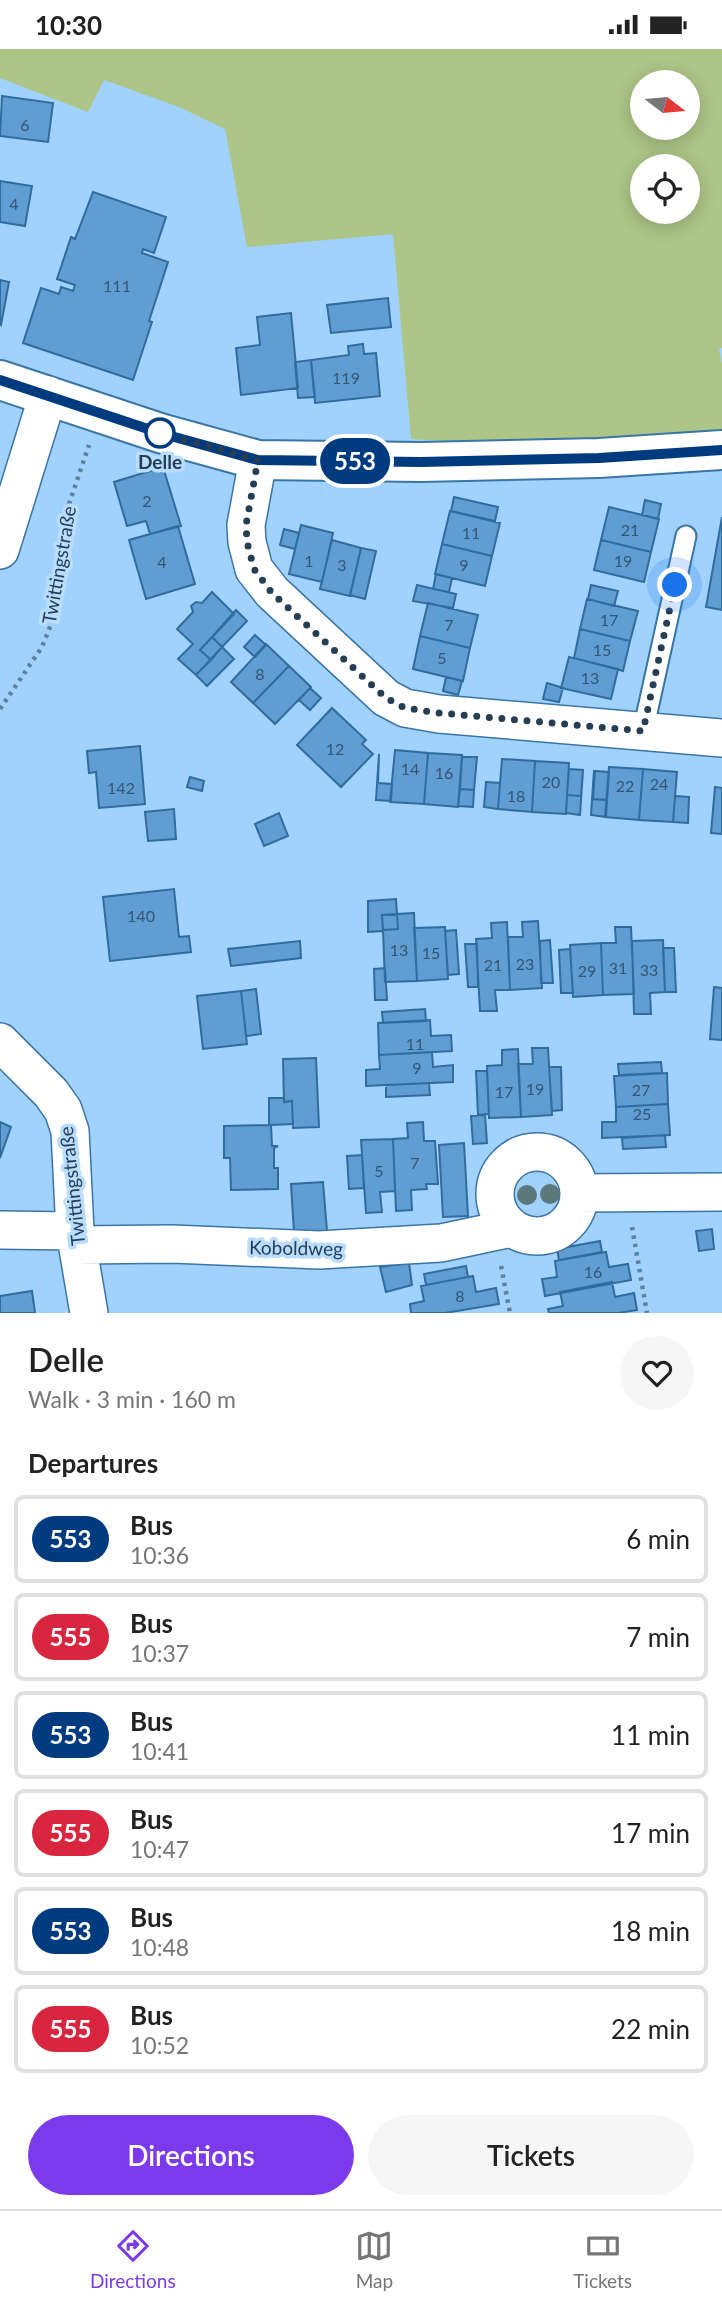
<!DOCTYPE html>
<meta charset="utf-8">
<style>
:root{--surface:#fff;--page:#f6f6f6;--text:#222;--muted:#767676;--line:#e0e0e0;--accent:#7c3aed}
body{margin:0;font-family:Lato,sans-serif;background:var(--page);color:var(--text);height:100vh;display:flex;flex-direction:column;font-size:26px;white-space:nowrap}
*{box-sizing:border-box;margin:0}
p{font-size:23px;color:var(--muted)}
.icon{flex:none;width:38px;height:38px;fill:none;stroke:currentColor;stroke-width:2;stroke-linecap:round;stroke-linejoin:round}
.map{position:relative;height:1264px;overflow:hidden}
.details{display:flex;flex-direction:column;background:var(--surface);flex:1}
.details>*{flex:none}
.badge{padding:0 14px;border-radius:23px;font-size:24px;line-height:46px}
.needle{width:46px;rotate:106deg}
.tools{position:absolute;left:630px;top:21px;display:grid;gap:14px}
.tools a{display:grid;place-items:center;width:70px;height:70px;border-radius:50%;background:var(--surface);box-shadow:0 4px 18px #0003;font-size:35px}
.you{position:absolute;width:35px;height:35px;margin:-18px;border:5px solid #fff;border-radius:50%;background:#1a73e8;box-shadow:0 0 0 10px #1a73e833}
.map>.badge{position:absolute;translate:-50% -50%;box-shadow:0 0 0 4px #fff}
h2{padding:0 28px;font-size:26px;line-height:63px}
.round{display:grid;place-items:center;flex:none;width:74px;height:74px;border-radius:37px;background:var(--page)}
.headline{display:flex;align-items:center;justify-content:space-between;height:119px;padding:0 28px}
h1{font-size:33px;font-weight:600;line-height:52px}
.action{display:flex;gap:14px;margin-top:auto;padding:14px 28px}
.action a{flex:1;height:80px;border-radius:42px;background:var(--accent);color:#fff;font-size:28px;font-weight:600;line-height:80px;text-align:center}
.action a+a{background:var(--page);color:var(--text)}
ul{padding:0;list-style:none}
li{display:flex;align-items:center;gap:21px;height:88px;margin:0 14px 10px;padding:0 14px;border:4px solid var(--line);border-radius:10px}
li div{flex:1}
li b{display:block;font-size:26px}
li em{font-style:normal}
li .badge{min-width:77px;font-weight:700;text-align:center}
.status{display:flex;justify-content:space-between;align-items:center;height:49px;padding:0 35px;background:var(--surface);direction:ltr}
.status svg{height:19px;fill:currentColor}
.menu{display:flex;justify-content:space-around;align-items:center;height:98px;border-top:2px solid var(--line);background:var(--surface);font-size:19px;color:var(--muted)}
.menu a{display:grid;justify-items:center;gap:4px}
.menu .active{color:var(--accent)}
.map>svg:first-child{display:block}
.green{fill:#adc587;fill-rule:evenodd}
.building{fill:#609dd2;stroke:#306c9d;stroke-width:2}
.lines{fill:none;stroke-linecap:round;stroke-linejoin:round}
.service-casing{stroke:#3975a6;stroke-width:23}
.minor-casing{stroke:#3975a6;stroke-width:40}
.tertiary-casing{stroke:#3975a6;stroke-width:42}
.path{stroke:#5d81a1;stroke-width:4.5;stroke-dasharray:3.5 5;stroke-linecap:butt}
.service{stroke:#fff;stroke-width:19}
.minor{stroke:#fff;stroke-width:37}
.tertiary{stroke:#fff;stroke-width:38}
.tree{fill:#5c787b}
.line-casing{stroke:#fff;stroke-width:16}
.line{stroke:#003b80;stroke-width:10}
.walk{stroke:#253e54;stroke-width:7;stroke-dasharray:0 12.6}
.stop-dot{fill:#fff;stroke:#003b80;stroke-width:3.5}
.labels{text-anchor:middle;stroke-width:7;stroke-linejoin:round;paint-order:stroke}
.number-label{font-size:16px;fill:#345674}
.stop-label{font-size:19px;font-weight:bold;fill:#253e54;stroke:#b9ddfe}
.street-label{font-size:19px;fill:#253e54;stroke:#b9ddfe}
</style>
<div class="status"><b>10:30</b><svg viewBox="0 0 49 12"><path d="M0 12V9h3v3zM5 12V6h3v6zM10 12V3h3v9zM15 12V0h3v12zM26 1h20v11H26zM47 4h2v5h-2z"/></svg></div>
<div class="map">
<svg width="722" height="1264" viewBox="0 0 722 1264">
<rect width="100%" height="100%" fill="#a1d2fd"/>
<path class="green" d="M0,0h722v299l-3,1 3,15v77l-120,10 -191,-12 -18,-205 -146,13 -22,-118 -46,-22 -75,-27 -16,32 -88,-34zM642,33h46v46h-46zM642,117h46v46h-46z"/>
<path class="building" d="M2,47l51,7 -5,39 -48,-6z
M0,132l32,5 -7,40 -25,-4z
M93,143l73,25 -12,36 -11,-4 -1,4 26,9 -19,59 3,1 -19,58 -110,-37 18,-55 18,6 2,-7 12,4 2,-6 -18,-6 14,-42 4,2z
M0,231l9,2 -8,43 -1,-1z
M388,249l3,29 -60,6 -4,-28z
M291,264l7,75 -57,7 -5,-47 24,-3 -3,-28z
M363,295l1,10 12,-1 4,43 -65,7 -4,-43 38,-5 -1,-9z
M311,311l4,37 -17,1 -3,-36z
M163,418l18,59 -31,8 -4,-13 -19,5 -13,-44z
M454,448l44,10 -3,14 -44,-10z
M645,451l16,4 -3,15 -16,-4z
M609,458l50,12 -8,33 -50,-12z
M450,462l50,12 -8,33 -50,-12z
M722,468v93l-16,-3z
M301,476l32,8 -11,49 -33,-8z
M178,477l17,58 -49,15 -17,-59z
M284,480l15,4 -4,16 -15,-4z
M332,491l29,8 -11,48 -30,-7z
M601,491l50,12 -7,30 -50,-12z
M442,495l50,12 -7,30 -50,-12z
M361,499l15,3 -11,48 -15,-4z
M436,525l16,4 -3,14 -16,-3z
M417,536l39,9 -3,14 -40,-7z
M591,536l27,6 -4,15 -26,-7z
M212,543l22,22 -34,36 11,10 -15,15 -18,-16 15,-15 -16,-15 16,-17 -2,-6 5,-4 6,1z
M587,550l51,12 -8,30 -50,-12z
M428,554l50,12 -8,33 -50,-12z
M236,561l11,11 -25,26 -10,-10z
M580,580l50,12 -7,30 -49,-13z
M255,586l11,10 -11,12 -11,-10z
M420,587l50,12 -7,33 -50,-12z
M212,588l10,10 -11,13 -11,-10z
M266,595l23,22 -36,37 -22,-21z
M222,598l12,12 -27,27 -11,-11z
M569,608l49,12 -7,30 -50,-11z
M289,617l22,21 -36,37 -22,-21z
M446,628l16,4 -4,14 -15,-4z
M547,634l16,5 -4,14 -16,-3z
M310,639l11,10 -11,12 -11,-10z
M332,659l34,32 -4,4 11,10 -32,33 -44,-42z
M140,697l5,58 -46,4 -3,-36 -7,1 -2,-22z
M395,701l33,3 -4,51 -34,-2z
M428,704l34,2 -4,52 -34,-3z
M379,705l-1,29 14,1 -1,17 -15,-1z
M462,708h15l-3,33 -14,-1z
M502,710l33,2 -3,51 -34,-3z
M535,712l34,2 -3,51 -34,-2z
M609,718l34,2 -4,51 -34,-3z
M569,720l14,1 -2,26 -14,-1z
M643,720l34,3 -4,50 -34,-2z
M583,721l-3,45 -14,-2 1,-18 14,1z
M594,721l-1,29 14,1 -1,17 -15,-2z
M595,722l14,1 -2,28 -14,-1z
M190,728l14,4 -2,10 -15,-4z
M486,733l14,1 -2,26 -14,-2z
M715,738l7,1v46l-11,-1z
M460,740l14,1 -1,17 -15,-1z
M675,747l14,1 -1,26 -15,-1z
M174,760l2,30 -28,2 -3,-29z
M279,764l9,23 -24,10 -9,-22z
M174,840l5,48 10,-1 2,16 -81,9 -7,-64z
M396,850l1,15 -15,1 1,16 -15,1v-31z
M414,864l3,68 -32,1 -2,-52 15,-1 -1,-15z
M414,864l-17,1 1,15 -15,1 -1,-15z
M538,872l4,67 -32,2 -2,-53h15l-1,-15z
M507,873l3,68h-15l2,21h-17l-4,-72 16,-1 -1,-15z
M445,878l3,52 -31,2 -3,-53z
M615,878h16l3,67 -31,1 -2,-52h15z
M456,881l3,44 -11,1 -3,-44z
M550,891l3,43h-12l-1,-42z
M663,891l2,52 -15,1 1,21h-17l-2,-73z
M300,892l1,17 -70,8 -3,-17z
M601,894l2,52 -30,2 -3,-52z
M465,895h12l1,43h-10z
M663,899h11l2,44h-11z
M570,900l3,44h-12l-2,-43z
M385,919l2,32h-12l-1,-31z
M714,938l8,1v52l-12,-1z
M256,940l5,45 -15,2 -5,-45z
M241,942l6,53 -44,5 -6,-53z
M425,960l1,12 -43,2 -1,-11z
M430,971l1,16 20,-1 1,16 -73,4 -1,-32z
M532,999h16l4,67 -31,2 -3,-53h15z
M518,1000l3,68 -32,1 -2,-52 15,-1v-15z
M432,1003l1,15 20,-2v17l-87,4v-16l14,-1 -1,-14z
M316,1009l3,69 -26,1 -1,-27 -8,1 -1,-43z
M661,1013l1,11 -43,2 -1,-11z
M549,1018h12l1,43 -10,1z
M476,1022h11l2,43 -11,1z
M667,1024l1,31 -52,3 -2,-31z
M429,1034l1,12 -44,2v-12z
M269,1049h15v4l8,-1 1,23 -24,1z
M668,1055l2,31 -68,3v-16h14v-15z
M485,1066l2,28 -14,1 -2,-28z
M0,1073l11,5 -11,31z
M423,1073l1,19h11l3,43h-12l1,5 -16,1 1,20 -16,1 -3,-72 15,-1 -1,-15z
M271,1076l1,21h6l-4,2v20h4v21l-47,1 -1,-32h-6v-32z
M665,1086l1,12 -43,2 -1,-11z
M393,1090l2,52 -15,1 2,20 -16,1 -5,-73z
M464,1094l4,73 -25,1 -4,-72z
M362,1106l2,33 -15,1 -2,-33z
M323,1133l4,49 -33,2 -3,-49z
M712,1180l2,20 -15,2 -3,-20z
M600,1192l2,11 -43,8 -2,-11z
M606,1203l3,15 19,-3 3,16 -86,16 -3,-17 15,-2 -2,-16z
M409,1214l3,22 -26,7 -6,-25z
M466,1217l2,11 -42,8 -2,-11z
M473,1227l3,16 20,-4 3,16 -54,9h-34l-1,-9 14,-3 -3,-15z
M612,1233l3,15 19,-4 3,17 -18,3h-70l-1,-4 15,-3 -3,-14z
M32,1242l3,22h-35v-17z"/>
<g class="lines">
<defs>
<path id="service" d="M643,682l43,-195"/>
<path id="minor" d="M258,411l-12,65 1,17 7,27 18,23 114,106 19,10 34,6 283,24
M0,501l48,-155
M0,993l51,51 12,17 7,21 5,100 14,82
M495 1145a42 42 0 1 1 84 0a42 42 0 1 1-84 0Z
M579,1144l143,-1
M0,1181l75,1
M77,1196l95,-1 147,6 122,-7 71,-15"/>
<path id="tertiary" d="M0,331l160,53 98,27 163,2 178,-4 123,-8"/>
</defs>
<use href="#service" class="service-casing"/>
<use href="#minor" class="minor-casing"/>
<use href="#tertiary" class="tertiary-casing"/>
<path class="path" d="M0,660l42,-62 10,-25 16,-115 21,-62
M632,1178l15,86
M501,1217l9,47"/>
<use href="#service" class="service"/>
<use href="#minor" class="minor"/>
<use href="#tertiary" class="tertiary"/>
</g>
<g class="tree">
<circle cx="550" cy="1145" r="10"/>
<circle cx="527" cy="1146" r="10"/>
</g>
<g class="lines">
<defs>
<path id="line" d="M0,331l160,53 98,27 163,2 178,-4 123,-8"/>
</defs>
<use href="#line" class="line-casing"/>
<use href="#line" class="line"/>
<path class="walk" d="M160,384l98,27 -12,65 1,17 7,27 18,24 114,105 19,10 34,5 204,18 32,-146"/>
</g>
<circle class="stop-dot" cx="160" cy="384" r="14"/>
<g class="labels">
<g class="number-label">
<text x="25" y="82">6</text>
<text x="14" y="161">4</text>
<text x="117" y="243">111</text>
<text x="346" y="335">119</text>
<text x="147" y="458">2</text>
<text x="630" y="487">21</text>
<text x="471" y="490">11</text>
<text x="309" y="518">1</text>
<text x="623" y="518">19</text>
<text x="162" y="519">4</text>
<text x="342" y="522">3</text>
<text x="464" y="522">9</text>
<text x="609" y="577">17</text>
<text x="449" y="582">7</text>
<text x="602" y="607">15</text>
<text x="442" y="615">5</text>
<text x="260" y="631">8</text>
<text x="590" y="635">13</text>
<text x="335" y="706">12</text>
<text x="410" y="726">14</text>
<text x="444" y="730">16</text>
<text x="551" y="739">20</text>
<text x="659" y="741">24</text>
<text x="625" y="743">22</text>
<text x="121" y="745">142</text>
<text x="516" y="753">18</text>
<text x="141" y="873">140</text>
<text x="399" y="907">13</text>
<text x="431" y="910">15</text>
<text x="525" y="921">23</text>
<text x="493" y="922">21</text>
<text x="618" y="925">31</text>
<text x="649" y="927">33</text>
<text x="587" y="928">29</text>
<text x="415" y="1001">11</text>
<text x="417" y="1025">9</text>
<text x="535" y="1046">19</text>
<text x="641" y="1047">27</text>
<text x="504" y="1049">17</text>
<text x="642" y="1071">25</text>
<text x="415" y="1120">7</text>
<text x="379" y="1128">5</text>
<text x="593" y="1229">16</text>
<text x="460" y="1253">8</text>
</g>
<g class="stop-label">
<text x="160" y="420">Delle</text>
</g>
<g class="street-label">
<text transform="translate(59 516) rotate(-80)" y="7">Twittingstraße</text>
<text transform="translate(72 1137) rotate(-96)" y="7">Twittingstraße</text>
<text transform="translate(296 1199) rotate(1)" y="7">Koboldweg</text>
</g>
</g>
</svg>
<div class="tools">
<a><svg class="needle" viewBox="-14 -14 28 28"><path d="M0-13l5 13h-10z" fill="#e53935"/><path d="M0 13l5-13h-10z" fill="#767676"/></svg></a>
<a><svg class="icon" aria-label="locate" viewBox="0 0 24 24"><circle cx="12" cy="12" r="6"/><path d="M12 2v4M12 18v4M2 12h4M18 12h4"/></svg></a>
</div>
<div class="you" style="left:675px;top:536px"></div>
<b class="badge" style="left:355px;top:412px;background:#003b80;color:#fff">553</b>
</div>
<section class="details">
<div class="headline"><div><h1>Delle</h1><p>Walk · 3 min · 160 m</p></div><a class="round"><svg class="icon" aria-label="heart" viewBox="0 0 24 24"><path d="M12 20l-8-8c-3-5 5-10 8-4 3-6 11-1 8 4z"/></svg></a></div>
<h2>Departures</h2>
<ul>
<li><span class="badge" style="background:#003b80;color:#fff">553</span><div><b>Bus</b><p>10:36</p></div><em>6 min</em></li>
<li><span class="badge" style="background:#d7263d;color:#fff">555</span><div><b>Bus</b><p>10:37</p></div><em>7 min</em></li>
<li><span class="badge" style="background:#003b80;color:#fff">553</span><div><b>Bus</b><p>10:41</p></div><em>11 min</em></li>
<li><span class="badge" style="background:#d7263d;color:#fff">555</span><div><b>Bus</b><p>10:47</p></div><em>17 min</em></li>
<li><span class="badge" style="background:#003b80;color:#fff">553</span><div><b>Bus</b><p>10:48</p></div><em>18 min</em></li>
<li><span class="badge" style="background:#d7263d;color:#fff">555</span><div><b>Bus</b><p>10:52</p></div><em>22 min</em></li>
</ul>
<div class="action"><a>Directions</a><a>Tickets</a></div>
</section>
<nav class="menu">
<a class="active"><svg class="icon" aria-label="directions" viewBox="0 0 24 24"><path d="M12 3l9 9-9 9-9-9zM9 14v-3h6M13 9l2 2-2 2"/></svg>Directions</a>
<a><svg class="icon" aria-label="map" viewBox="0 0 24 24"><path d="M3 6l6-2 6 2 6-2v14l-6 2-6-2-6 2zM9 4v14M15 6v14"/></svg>Map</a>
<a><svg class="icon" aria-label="tickets" viewBox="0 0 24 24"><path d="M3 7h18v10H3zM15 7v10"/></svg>Tickets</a>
</nav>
